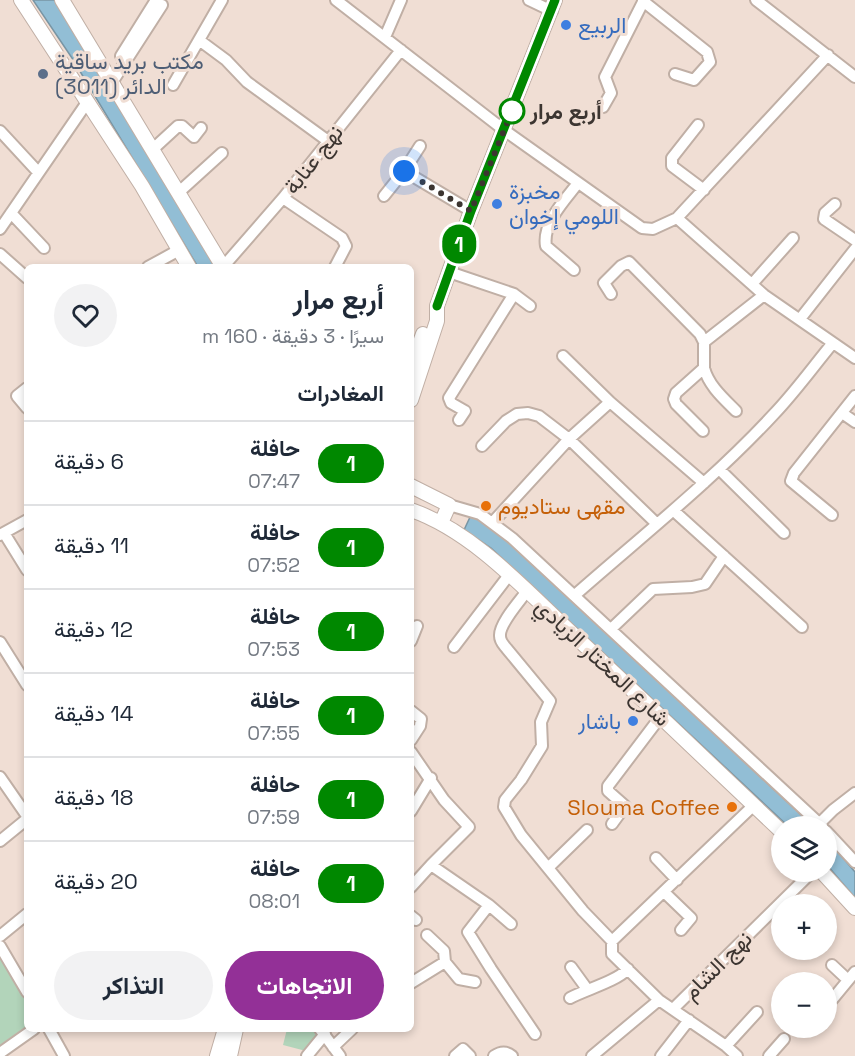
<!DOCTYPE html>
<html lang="ar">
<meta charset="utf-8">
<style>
:root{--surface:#fff;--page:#f2f2f3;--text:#1f2937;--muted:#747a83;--line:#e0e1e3;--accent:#933097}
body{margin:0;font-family:"Space Grotesk",Vazirmatn,sans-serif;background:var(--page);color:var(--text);direction:rtl;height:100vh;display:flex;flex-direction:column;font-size:22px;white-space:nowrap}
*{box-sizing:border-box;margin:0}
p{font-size:20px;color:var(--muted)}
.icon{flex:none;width:33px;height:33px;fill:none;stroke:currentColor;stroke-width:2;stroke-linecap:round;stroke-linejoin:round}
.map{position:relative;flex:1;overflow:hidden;direction:ltr}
.side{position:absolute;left:24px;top:264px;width:390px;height:768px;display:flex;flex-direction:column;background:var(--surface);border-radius:9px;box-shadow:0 3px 9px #0003;direction:rtl}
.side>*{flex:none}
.badge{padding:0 12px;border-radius:20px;font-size:21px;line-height:39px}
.fabs{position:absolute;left:771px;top:816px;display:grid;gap:12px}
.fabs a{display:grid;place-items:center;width:66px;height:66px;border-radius:50%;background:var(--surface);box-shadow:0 3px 9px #0003;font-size:30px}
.you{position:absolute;width:30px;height:30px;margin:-15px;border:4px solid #fff;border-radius:50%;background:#1a73e8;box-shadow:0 0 0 9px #1a73e833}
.map>.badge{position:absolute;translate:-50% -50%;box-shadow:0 0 0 3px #fff}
h2{padding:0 30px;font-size:22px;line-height:54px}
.round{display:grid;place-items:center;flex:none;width:63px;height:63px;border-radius:32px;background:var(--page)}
.overview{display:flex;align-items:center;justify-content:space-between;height:102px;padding:0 30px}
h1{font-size:28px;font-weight:700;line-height:45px}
.primary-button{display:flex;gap:12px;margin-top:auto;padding:12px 30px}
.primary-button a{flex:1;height:69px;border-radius:36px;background:var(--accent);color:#fff;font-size:24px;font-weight:700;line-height:69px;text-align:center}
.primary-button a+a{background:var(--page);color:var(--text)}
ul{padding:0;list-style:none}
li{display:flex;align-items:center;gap:18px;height:84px;padding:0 30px;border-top:2px solid var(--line)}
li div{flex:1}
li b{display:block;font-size:22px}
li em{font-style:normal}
li .badge{min-width:66px;font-weight:700;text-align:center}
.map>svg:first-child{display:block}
.green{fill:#b2d4ba}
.water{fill:#92bed5;stroke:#7895a4;stroke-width:1.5}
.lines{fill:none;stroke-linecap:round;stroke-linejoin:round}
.minor-casing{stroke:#c0afa5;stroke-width:14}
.major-casing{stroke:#c0afa5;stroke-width:16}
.minor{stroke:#fff;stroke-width:10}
.major{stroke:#fff;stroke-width:14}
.line-casing{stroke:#fff;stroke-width:14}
.line{stroke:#080;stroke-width:9}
.walk{stroke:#3c3531;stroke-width:6;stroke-dasharray:0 10.8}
.shop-dot{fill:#3f7fe0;stroke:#f0ded4;stroke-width:2}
.service-dot{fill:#5c6f8a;stroke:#f0ded4;stroke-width:2}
.stop-dot{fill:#fff;stroke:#080;stroke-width:3}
.food-dot{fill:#e8710a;stroke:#f0ded4;stroke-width:2}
.labels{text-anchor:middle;stroke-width:6;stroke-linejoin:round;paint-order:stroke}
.shop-label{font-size:22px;fill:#366cbe;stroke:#f0ded4;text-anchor:start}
.service-label{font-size:22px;fill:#4e5e75;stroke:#f0ded4;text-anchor:start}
.stop-label{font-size:22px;font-weight:bold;fill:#3c3531;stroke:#f0ded4;text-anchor:start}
.street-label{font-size:22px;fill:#3c3531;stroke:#f0ded4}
.food-label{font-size:22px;fill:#c56008;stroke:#f0ded4;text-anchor:start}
</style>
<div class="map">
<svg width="855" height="1056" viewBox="0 0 855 1056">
<rect width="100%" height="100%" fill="#f0ded4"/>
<path class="green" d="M0,954l27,47v25l-27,19z
M287,1029h28l5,5 -14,17 -23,-6z"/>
<path class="water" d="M33,0h22l15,20 148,247h-20l-126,-209z
M471,515l30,19 312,292h-25l-297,-278 -27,-18z
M827,839l28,33v26l-28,-33z"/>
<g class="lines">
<defs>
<path id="minor" d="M336,0l168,130 138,98 11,1 24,-11 87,77 91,63
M529,0l23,11
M756,0l99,77
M643,1l64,51 3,10 -16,18 -19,-6
M385,37l16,-37
M199,40l27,20 21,22 81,59
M121,56l35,-56
M111,84l51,-79
M173,85l49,-85
M603,107l8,-14 -6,-16 39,-77
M698,125l-26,33v8l32,24
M0,131l38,41
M153,149l25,-23h4l12,11 7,-9
M404,171l67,40
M179,192l43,-39
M384,196l20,-25 16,-25
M283,198l59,40 4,8 -11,21
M835,204l-10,9 -1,6 31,21
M11,213l33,35
M677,218l151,-163
M0,229l88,-128
M0,254l27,24
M148,267l31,-17
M223,267l60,-69 118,-148
M574,270l-28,-24c-4,-23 19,-46 32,-63
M449,272l65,22 16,12
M752,284l41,-46
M611,294l-7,-11 17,-17 8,-4 71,72 4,8 60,-47
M800,319l55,-70
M563,356l47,46 94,81
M704,368c5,18 19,30 32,43
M27,388l-10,8 10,12
M842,413l13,9
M459,420l6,-9 -14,-8 -2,-5 65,-104
M703,431l-27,-27 -2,-5 2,-6 28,-25v-26
M482,446l24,-25 11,-7 11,-1 11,3 30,23 88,85
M719,469l65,64
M449,505l31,9 32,24 310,288
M674,511l128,116
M832,515l-41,-34 3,-8 61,-77
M493,522l76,-83 41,-37
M4,533l23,37
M0,535l27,-15
M527,591c-8,11 -28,33 -27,45 0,6 4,9 7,13l43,52 -9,21 1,24 -21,34 -16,20 -1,7 17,28 62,76 29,30
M575,595c67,-59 138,-115 199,-181 21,-22 39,-47 58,-70
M611,629l42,-40 39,-2 13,-3 19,-28
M411,641l6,-15
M0,642l27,43
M454,647l55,-72
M411,711l10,8 -1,7 -9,14
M411,752l33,48 25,27 -38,38
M0,777l27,39
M411,811l20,-33
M820,823l13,-13 22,-17
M612,824l13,-18 -17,-15v-5l53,-70
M826,831l29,31
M0,841l27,-22
M656,858l21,22
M549,867l38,-37
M411,887l20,-22 58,40 -21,27 23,37 44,65
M664,892l27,26 -10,12
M489,905l22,19
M411,916l5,4
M427,935l17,16 1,11
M0,936l27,-22
M0,946l27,46
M832,965l16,15
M571,967l16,22
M411,983l34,-21 14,17 16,3
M570,998c17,-9 45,-16 58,-29
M826,1007l29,-35
M673,1009l139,-137
M49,1029l15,27
M320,1029l20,27
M726,1046l31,-34
M333,1047l19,-18
M0,1053l34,-24
M307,1056l18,-22
M455,1056l8,-7 7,7
M494,1056c6,-4 12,-5 18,0
M592,1056l67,-56
M661,1056l28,-36
M737,1056l-11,-10 -67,-46 -47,-46v-13l142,-136
M769,1056l15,-17"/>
<path id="major" d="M21,0l121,186 47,81
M62,0l161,267
M411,368l12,-34
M411,400l26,-79v-15l12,-34 22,-61 84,-211
M411,486l38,19 -8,18
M411,510c64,22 119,85 168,130 68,64 135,127 203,192
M822,872l33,36
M217,1056l8,-27
M230,1056l6,-27"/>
</defs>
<use href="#minor" class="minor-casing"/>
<use href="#major" class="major-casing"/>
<use href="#minor" class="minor"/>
<use href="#major" class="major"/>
</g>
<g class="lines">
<defs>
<path id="line" d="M437,306l34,-95 84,-211"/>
</defs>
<use href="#line" class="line-casing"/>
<use href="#line" class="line"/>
<path class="walk" d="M404,171l67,40 41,-100"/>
</g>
<g class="shop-dot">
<circle cx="566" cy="25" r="6"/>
<circle cx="497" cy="204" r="6"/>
<circle cx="633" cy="721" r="6"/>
</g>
<circle class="service-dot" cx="43" cy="74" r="6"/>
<circle class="stop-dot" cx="512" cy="111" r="12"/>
<g class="food-dot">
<circle cx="486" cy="506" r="6"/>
<circle cx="732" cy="807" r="6"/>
</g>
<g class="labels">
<g class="shop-label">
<text x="578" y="33">الربيع</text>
<text x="509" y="199">مخبزة<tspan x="509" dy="25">اللومي إخوان</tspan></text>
<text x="621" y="729" text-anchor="end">باشار</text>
</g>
<g class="service-label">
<text x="55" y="69">مكتب بريد ساقية<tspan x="55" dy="25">الدائر (3011)</tspan></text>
</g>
<g class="stop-label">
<text x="530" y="119">أربع مرار</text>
</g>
<g class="street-label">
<text transform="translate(313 159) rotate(-52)" y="8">نهج عنابة</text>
<text transform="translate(603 662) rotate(43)" y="8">شارع المختار الزيادي</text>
<text transform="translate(717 965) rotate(-45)" y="8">نهج الشام</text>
</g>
<g class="food-label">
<text x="498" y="514">مقهى ستاديوم</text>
<text x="720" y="815" text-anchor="end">Slouma Coffee</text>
</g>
</g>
</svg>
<div class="fabs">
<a><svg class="icon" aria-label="layers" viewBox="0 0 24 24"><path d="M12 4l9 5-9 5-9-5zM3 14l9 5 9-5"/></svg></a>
<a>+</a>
<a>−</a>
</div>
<div class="you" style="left:404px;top:171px"></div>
<b class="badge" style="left:459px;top:244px;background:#080;color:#fff">1</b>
<section class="side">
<div class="overview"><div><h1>أربع مرار</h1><p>سيرًا · 3 دقيقة · 160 m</p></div><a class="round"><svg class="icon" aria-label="heart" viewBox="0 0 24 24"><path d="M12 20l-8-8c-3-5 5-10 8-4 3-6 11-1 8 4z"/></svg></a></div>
<h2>المغادرات</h2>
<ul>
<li><span class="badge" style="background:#080;color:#fff">1</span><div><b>حافلة</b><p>07:47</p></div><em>6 دقيقة</em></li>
<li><span class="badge" style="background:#080;color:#fff">1</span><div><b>حافلة</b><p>07:52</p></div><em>11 دقيقة</em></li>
<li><span class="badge" style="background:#080;color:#fff">1</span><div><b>حافلة</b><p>07:53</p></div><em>12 دقيقة</em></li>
<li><span class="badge" style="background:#080;color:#fff">1</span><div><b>حافلة</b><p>07:55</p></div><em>14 دقيقة</em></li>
<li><span class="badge" style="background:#080;color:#fff">1</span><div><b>حافلة</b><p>07:59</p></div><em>18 دقيقة</em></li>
<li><span class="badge" style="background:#080;color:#fff">1</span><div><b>حافلة</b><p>08:01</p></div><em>20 دقيقة</em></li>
</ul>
<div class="primary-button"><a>الاتجاهات</a><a>التذاكر</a></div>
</section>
</div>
